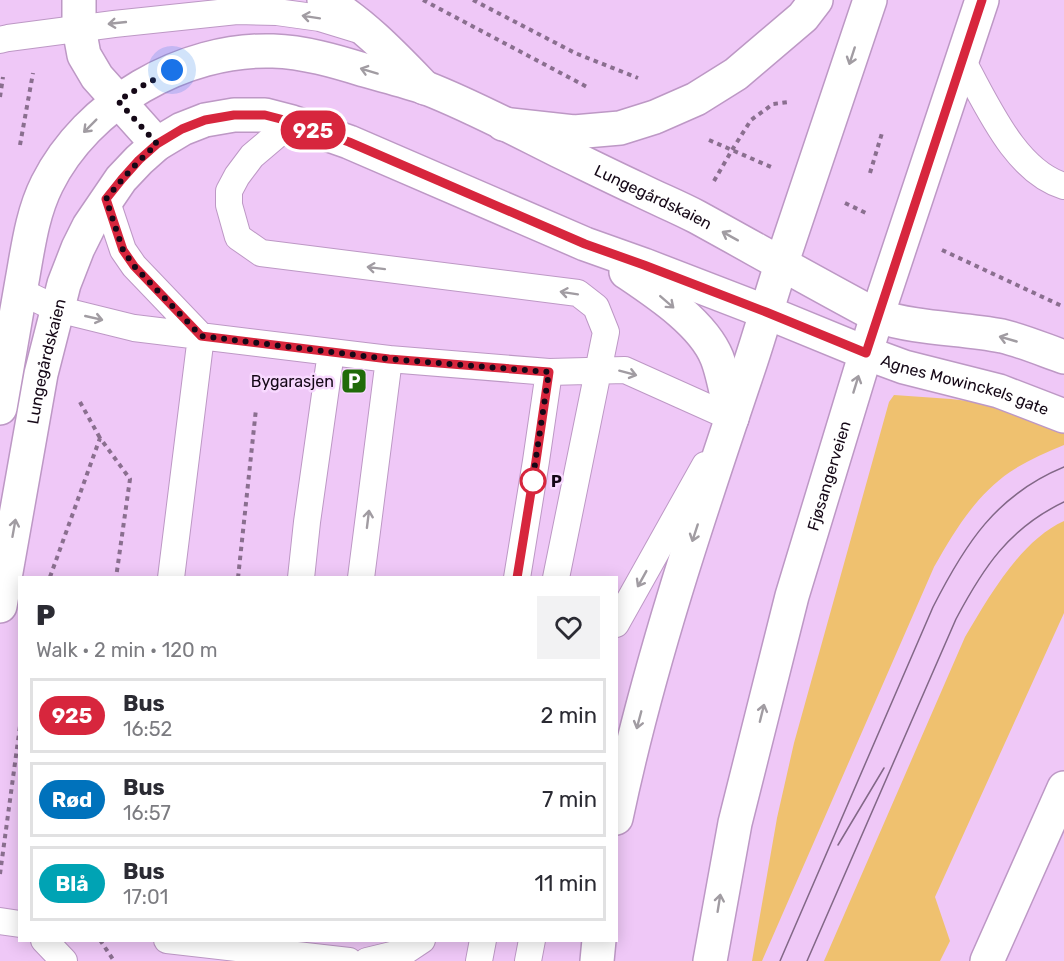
<!DOCTYPE html>
<meta charset="utf-8">
<style>
:root{--surface:#fff;--page:#f2f2f3;--text:#2b2b33;--muted:#7c7c81;--line:#e1e1e2}
body{margin:0;font-family:Rubik,sans-serif;background:var(--page);color:var(--text);height:100vh;display:flex;flex-direction:column;font-size:22px;white-space:nowrap}
*{box-sizing:border-box;margin:0}
p{font-size:20px;color:var(--muted)}
.icon{flex:none;width:33px;height:33px;fill:none;stroke:currentColor;stroke-width:2;stroke-linecap:round;stroke-linejoin:round}
.map{position:relative;flex:1;overflow:hidden}
.sheet{position:absolute;left:18px;top:576px;width:600px;height:366px;display:flex;flex-direction:column;background:var(--surface);border-radius:0px;box-shadow:0 3px 15px #0003}
.sheet>*{flex:none}
.badge{padding:0 12px;border-radius:20px;font-size:21px;line-height:39px}
.you{position:absolute;width:30px;height:30px;margin:-15px;border:4px solid #fff;border-radius:50%;background:#1a73e8;box-shadow:0 0 0 9px #1a73e833}
.map>.badge{position:absolute;translate:-50% -50%;box-shadow:0 0 0 3px #fff}
.round{display:grid;place-items:center;flex:none;width:63px;height:63px;border-radius:0px;background:var(--page)}
.overview{display:flex;align-items:center;justify-content:space-between;height:102px;padding:0 18px}
h1{font-size:28px;font-weight:800;line-height:45px}
ul{padding:0;list-style:none}
li{display:flex;align-items:center;gap:18px;height:75px;margin:0 12px 9px;padding:0 6px;border:3px solid var(--line);border-radius:0px}
li div{flex:1}
li b{display:block;font-size:22px}
li em{font-style:normal}
li .badge{min-width:66px;font-weight:700;text-align:center}
.map>svg:first-child{display:block}
.green{fill:#efc16f}
.lines{fill:none;stroke-linecap:round;stroke-linejoin:round}
.service-casing{stroke:#bd98c5;stroke-width:28}
.minor-casing{stroke:#bd98c5;stroke-width:36}
.secondary-casing{stroke:#bd98c5;stroke-width:36}
.trunk-casing{stroke:#bd98c5;stroke-width:36}
.path{stroke:#8a6f8f;stroke-width:4;stroke-dasharray:4.5 4.5;stroke-linecap:butt}
.service{stroke:#fff;stroke-width:26}
.minor{stroke:#fff;stroke-width:33}
.secondary{stroke:#fff;stroke-width:33}
.trunk{stroke:#fff;stroke-width:33}
.tram{stroke:#826887;stroke-width:1.5}
.oneway{stroke:#a19ca2}
.line-casing{stroke:#fff;stroke-width:14}
.line{stroke:#d7263d;stroke-width:9}
.walk{stroke:#150817;stroke-width:6;stroke-dasharray:0 10.8}
.stop-dot{fill:#fff;stroke:#d7263d;stroke-width:3}
.labels{text-anchor:middle;stroke-width:5;stroke-linejoin:round;paint-order:stroke}
.street-label{font-size:16px;fill:#150817;stroke:#f8d9ff}
.poi-label{font-size:16px;fill:#150817;stroke:#f8d9ff;text-anchor:end}
.stop-label{font-size:16px;font-weight:bold;fill:#150817;stroke:#f8d9ff;text-anchor:start}
</style>
<div class="map">
<svg width="1064" height="961" viewBox="0 0 1064 961">
<rect width="100%" height="100%" fill="#efc8f7"/>
<path class="green" d="M894,395l57,4 25,3 30,8 58,22v13c-19,8 -38,16 -54,27 -35,24 -56,60 -76,95l-172,394h-10l25,-143 17,-75 95,-341z
M1064,521v92l-129,284 15,44 -10,20h-116l141,-324c24,-40 55,-96 99,-116z"/>
<g class="lines">
<defs>
<path id="service" d="M0,40l8,-2 106,-14 123,-13 40,1 43,6 36,11
M962,60c24,42 52,111 102,126
M292,122l-40,34 -15,20 -8,15v14l9,32 23,16 317,40 18,14 10,25 -50,246
M106,199l17,51 11,16 67,70
M20,291l37,18 77,19 255,31 160,13 76,-2 107,48 -7,12
M171,578l30,-242
M301,578l6,-56 24,-170
M361,578l28,-219
M517,578l19,-117 13,-89
M616,624l89,-159
M0,921l20,3
M44,940l20,21
M167,940l182,21
M367,961l37,-9 18,-12
M479,961l4,-21
M528,961l4,-21"/>
<path id="minor" d="M79,0v28l5,27 13,22 60,67
M324,0c38,22 70,56 101,88
M987,961l77,-173"/>
<g id="secondary">
<path d="M626,272c31,21 77,51 91,86 7,18 10,41 15,60"/>
<path id="s1" d="M0,408c7,-42 15,-85 22,-127 6,-33 10,-67 25,-97 40,-80 136,-136 226,-133 31,1 62,10 91,19 21,6 42,11 62,18 46,18 89,41 133,63 27,13 53,26 79,38 20,10 40,18 59,28 60,33 120,67 180,99 41,13 83,12 125,20 21,5 42,14 62,21"/>
<path id="s2" d="M0,606l41,-232 23,-90 14,-36 11,-22 32,-47 18,-19 18,-16 25,-15 23,-9 29,-5h31l27,7 57,20 236,102 59,21 122,47 100,41 38,14 95,24 65,25"/>
</g>
<g id="trunk">
<path d="M503,124l71,8 46,-4 35,-11 41,-18 40,-25 67,-57 13,-17"/>
<path d="M616,818c32,-152 82,-300 132,-448 12,-35 22,-72 34,-108 29,-87 59,-174 88,-262"/>
<path d="M597,961l2,-21"/>
<path id="s3" d="M710,961l25,-138 57,-227 85,-280 105,-316"/>
</g>
</defs>
<use href="#service" class="service-casing"/>
<use href="#minor" class="minor-casing"/>
<use href="#secondary" class="secondary-casing"/>
<use href="#trunk" class="trunk-casing"/>
<path class="path" d="M423,0l166,88
M473,0l102,53 63,25
M0,97l3,-20
M709,140l62,27
M20,145l13,-72
M870,173l12,-40
M714,181l18,-31 19,-30 22,-16 16,-2
M845,203l23,11
M942,250l122,57
M80,402l20,36
M50,577l50,-139 30,41 -14,99
M238,578l18,-169
M0,874l20,-148
M100,940l14,21"/>
<use href="#service" class="service"/>
<use href="#minor" class="minor"/>
<use href="#secondary" class="secondary"/>
<use href="#trunk" class="trunk"/>
<path class="tram" d="M838,845l46,-77
M780,961l153,-354c32,-63 63,-112 131,-140
M807,961l149,-342c27,-51 53,-91 108,-117"/>
</g>
<defs><path id="oneway-shaft" d="M-6 0H5M1.5-3L5.5 0L1.5 3" fill="none" stroke-width="1.6" stroke-linecap="round" stroke-linejoin="round" transform="scale(1.5)"/></defs>
<g class="oneway">
<use href="#oneway-shaft" transform="translate(311 17) rotate(-171)"/>
<use href="#oneway-shaft" transform="translate(117 23) rotate(174)"/>
<use href="#oneway-shaft" transform="translate(852 56) rotate(108)"/>
<use href="#oneway-shaft" transform="translate(369 71) rotate(-163)"/>
<use href="#oneway-shaft" transform="translate(90 126) rotate(135)"/>
<use href="#oneway-shaft" transform="translate(730 236) rotate(-151)"/>
<use href="#oneway-shaft" transform="translate(376 268) rotate(-173)"/>
<use href="#oneway-shaft" transform="translate(569 293) rotate(-171)"/>
<use href="#oneway-shaft" transform="translate(667 302) rotate(41)"/>
<use href="#oneway-shaft" transform="translate(94 318) rotate(13)"/>
<use href="#oneway-shaft" transform="translate(1008 339) rotate(-164)"/>
<use href="#oneway-shaft" transform="translate(628 373) rotate(15)"/>
<use href="#oneway-shaft" transform="translate(856 384) rotate(-73)"/>
<use href="#oneway-shaft" transform="translate(368 519) rotate(-83)"/>
<use href="#oneway-shaft" transform="translate(14 528) rotate(-80)"/>
<use href="#oneway-shaft" transform="translate(695 533) rotate(108)"/>
<use href="#oneway-shaft" transform="translate(642 579) rotate(119)"/>
<use href="#oneway-shaft" transform="translate(762 713) rotate(-76)"/>
<use href="#oneway-shaft" transform="translate(639 720) rotate(105)"/>
<use href="#oneway-shaft" transform="translate(719 903) rotate(-81)"/>
</g>
<g class="lines">
<defs>
<path id="line" d="M517,578l19,-117 13,-89 -160,-13 -188,-23 -67,-70 -11,-16 -17,-51 16,-20 17,-19 18,-16 25,-15 23,-9 29,-5h31l27,7 57,20 236,102 59,21 122,47 100,41 116,-353"/>
</defs>
<use href="#line" class="line-casing"/>
<use href="#line" class="line"/>
<path class="walk" d="M172,70l-30,16 -24,15 39,43c-19,17 -35,35 -51,55l17,51 11,16 67,70 188,23 160,13 -17,112 1,-3"/>
</g>
<defs>
<symbol id="parking-square" viewBox="-11 -11 22 22"><rect x="-9" y="-9" width="18" height="18" rx="4" fill="#206b09" stroke="#f8d9ff"/><path d="M-3.5-5.5H1a3.5 3.5 0 0 1 0 7H-1V5.5H-3.5ZM-1-3.4V-.6H.8a1.4 1.4 0 0 0 0-2.8Z" fill="#fff"/></symbol>
</defs>
<g fill-rule="evenodd">
<use href="#parking-square" x="339" y="366" width="30" height="30"/>
</g>
<circle class="stop-dot" cx="533" cy="481" r="12"/>
<g class="labels">
<g class="street-label">
<text dy="6" stroke="none"><textPath href="#s1" startOffset="915">Lungegårdskaien</textPath></text>
<text dy="6" stroke="none"><textPath href="#s2" startOffset="249">Lungegårdskaien</textPath></text>
<text dy="6" stroke="none"><textPath href="#s2" startOffset="1364">Agnes Mowinckels gate</textPath></text>
<text dy="6" stroke="none"><textPath href="#s3" startOffset="500">Fjøsangerveien</textPath></text>
</g>
<g class="poi-label">
<text x="334" y="387">Bygarasjen</text>
</g>
<g class="stop-label">
<text x="551" y="487">P</text>
</g>
</g>
</svg>
<div class="you" style="left:172px;top:70px"></div>
<b class="badge" style="left:313px;top:130px;background:#d7263d;color:#fff">925</b>
<section class="sheet">
<div class="overview"><div><h1>P</h1><p>Walk · 2 min · 120 m</p></div><a class="round"><svg class="icon" aria-label="heart" viewBox="0 0 24 24"><path d="M12 20l-8-8c-3-5 5-10 8-4 3-6 11-1 8 4z"/></svg></a></div>
<ul>
<li><span class="badge" style="background:#d7263d;color:#fff">925</span><div><b>Bus</b><p>16:52</p></div><em>2 min</em></li>
<li><span class="badge" style="background:#0072bc;color:#fff">Rød</span><div><b>Bus</b><p>16:57</p></div><em>7 min</em></li>
<li><span class="badge" style="background:#00a3b4;color:#fff">Blå</span><div><b>Bus</b><p>17:01</p></div><em>11 min</em></li>
</ul>
</section>
</div>
